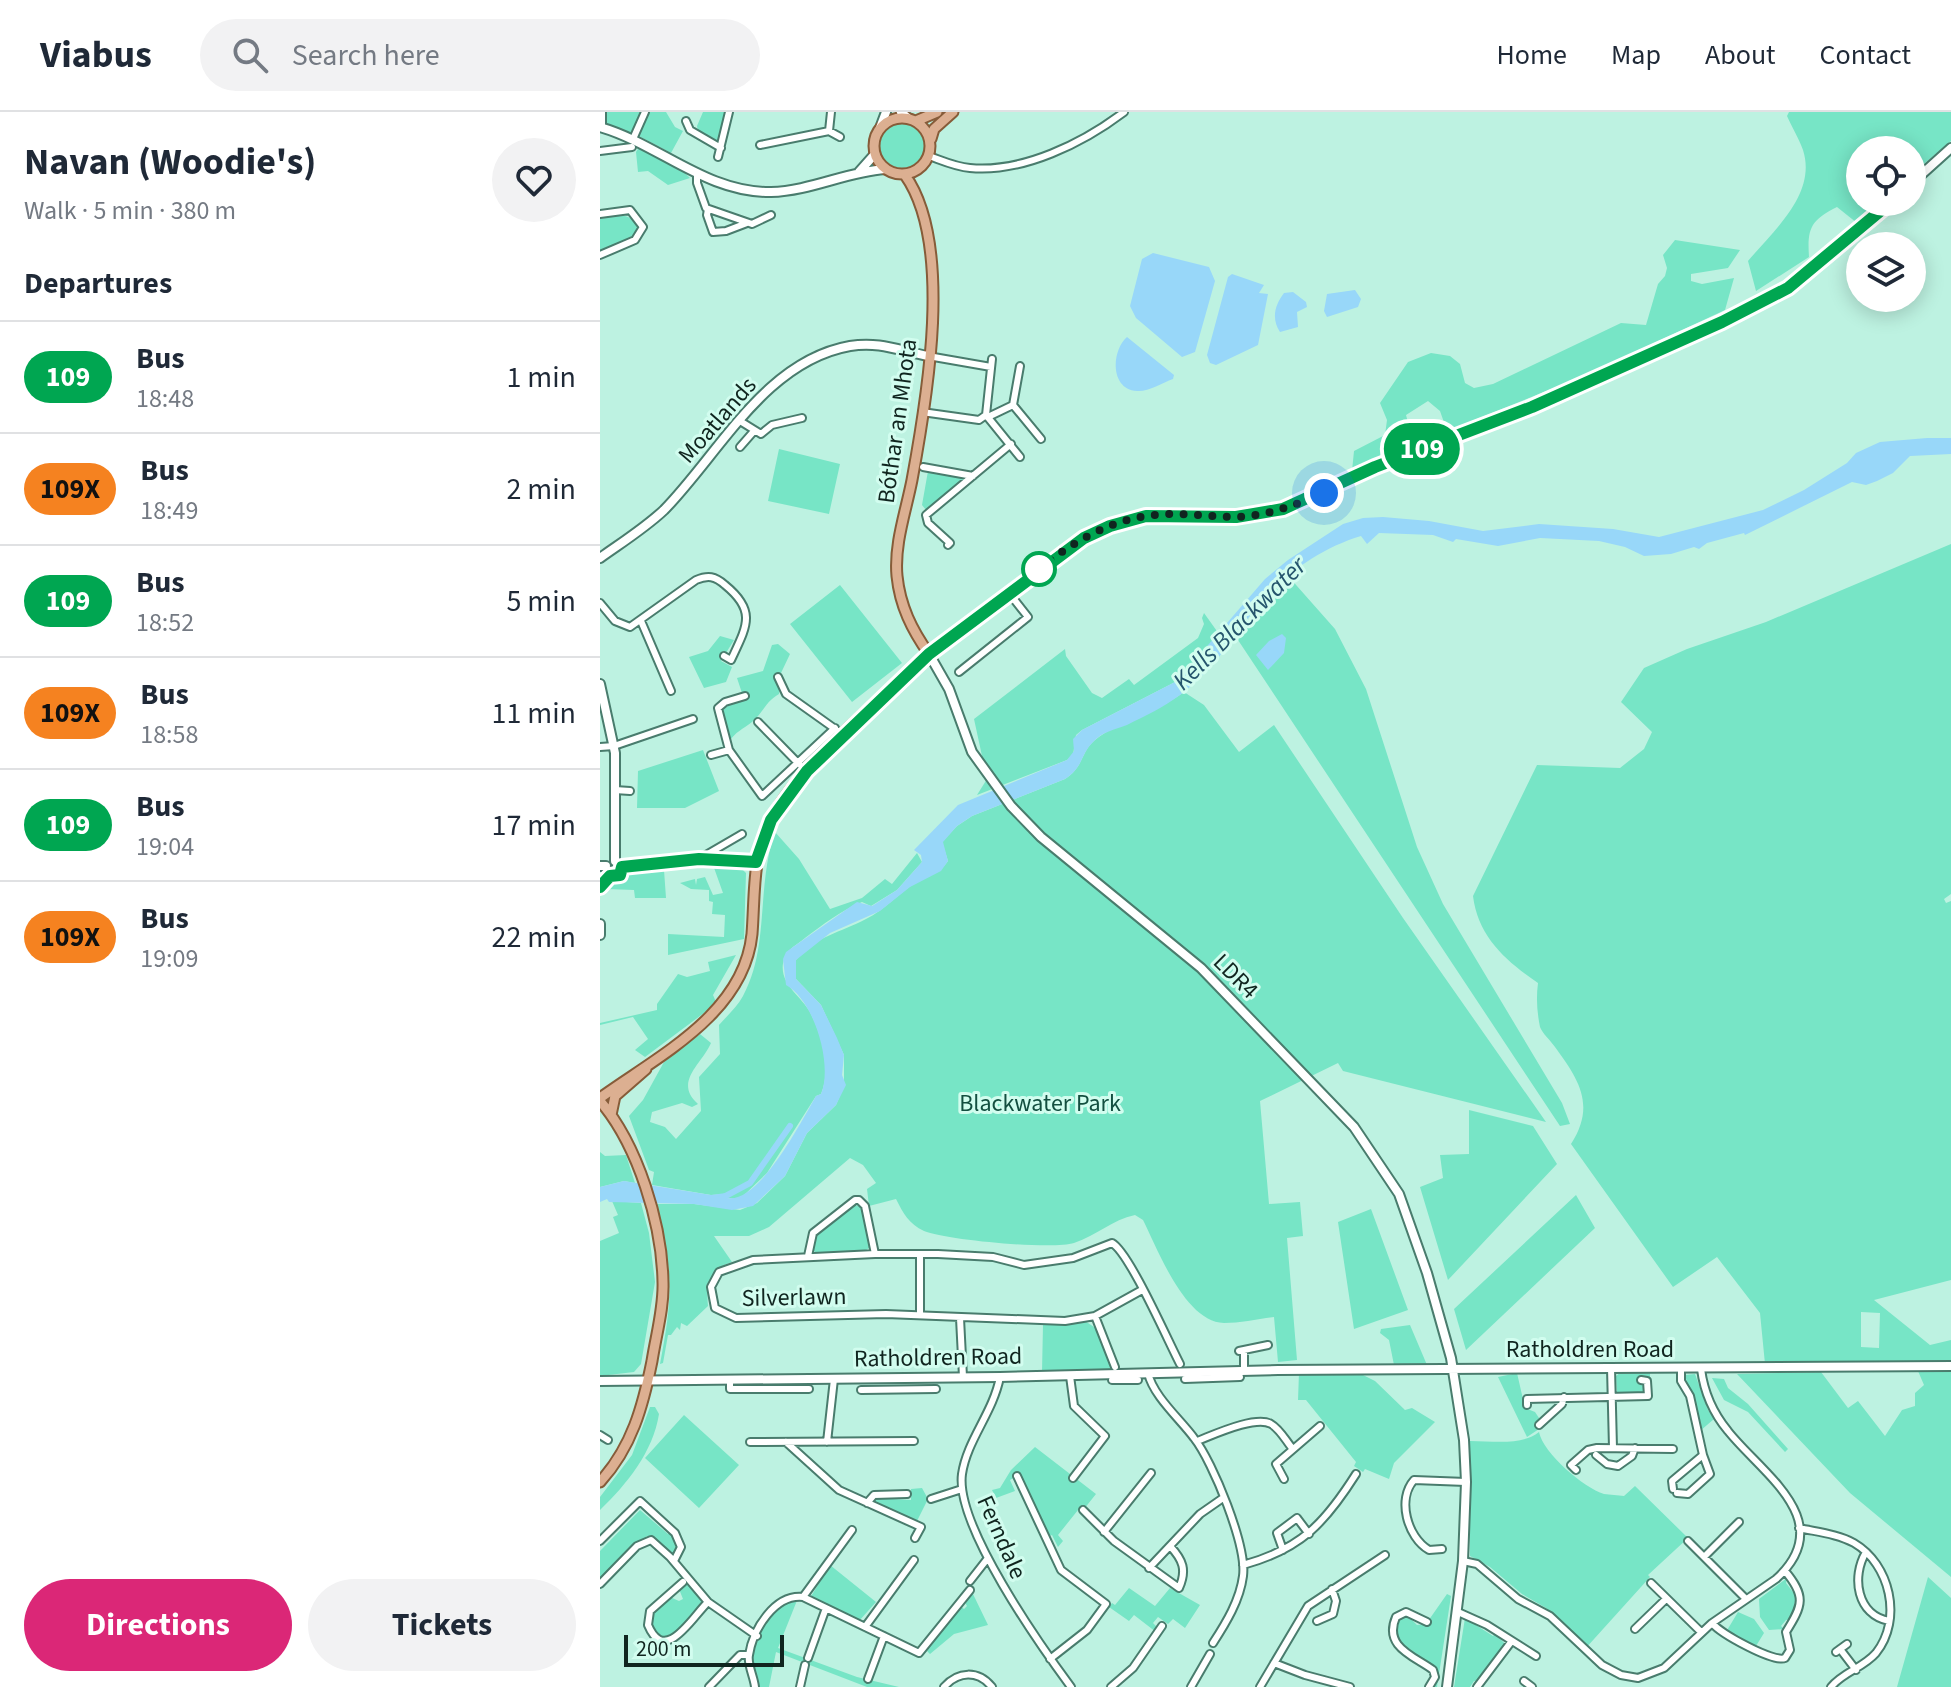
<!DOCTYPE html>
<meta charset="utf-8">
<style>
:root{--surface:#fff;--page:#f2f2f3;--text:#1f2937;--muted:#747a83;--line:#e0e1e3;--accent:#db2777}
body{margin:0;font-family:"Source Sans 3",sans-serif;background:var(--page);color:var(--text);height:100vh;display:flex;flex-direction:column;font-size:30px;white-space:nowrap}
*{box-sizing:border-box;margin:0}
p{font-size:26px;color:var(--muted)}
.icon{flex:none;width:44px;height:44px;fill:none;stroke:currentColor;stroke-width:2;stroke-linecap:round;stroke-linejoin:round}
.map{position:relative;flex:1;overflow:hidden}
.details{display:flex;flex-direction:column;background:var(--surface);width:600px}
.details>*{flex:none}
.badge{padding:0 16px;border-radius:26px;font-size:28px;line-height:52px}
.fabs{position:absolute;left:1246px;top:24px;display:grid;gap:16px}
.fabs a{display:grid;place-items:center;width:80px;height:80px;border-radius:50%;background:var(--surface);box-shadow:0 4px 20px #0003;font-size:40px}
.scale{position:absolute;left:24px;bottom:20px;width:160px;box-sizing:border-box;padding-left:8px;border:4px solid #10251f;border-top:0;font-size:22px;line-height:28px;white-space:nowrap;color:#10251f;-webkit-text-stroke:6px #d2fdef;paint-order:stroke}
.you{position:absolute;width:40px;height:40px;margin:-20px;border:6px solid #fff;border-radius:50%;background:#1a73e8;box-shadow:0 0 0 12px #1a73e833}
.map>.badge{position:absolute;translate:-50% -50%;box-shadow:0 0 0 4px #fff}
h2{padding:0 24px;font-size:30px;line-height:72px}
.round{display:grid;place-items:center;flex:none;width:84px;height:84px;border-radius:42px;background:var(--page)}
.summary{display:flex;align-items:center;justify-content:space-between;height:136px;padding:0 24px}
h1{font-size:38px;font-weight:700;line-height:60px}
.button{display:flex;gap:16px;margin-top:auto;padding:16px 24px}
.button a{flex:1;height:92px;border-radius:48px;background:var(--accent);color:#fff;font-size:32px;font-weight:700;line-height:92px;text-align:center}
.button a+a{background:var(--page);color:var(--text)}
ul{padding:0;list-style:none}
li{display:flex;align-items:center;gap:24px;height:112px;padding:0 24px;border-top:2px solid var(--line)}
li div{flex:1}
li b{display:block;font-size:30px}
li em{font-style:normal}
li .badge{min-width:88px;font-weight:700;text-align:center}
header{display:flex;align-items:center;gap:48px;box-sizing:border-box;height:112px;padding:0 40px;background:var(--surface);border-bottom:2px solid var(--line)}
header strong{font-size:38px}
nav{display:flex;gap:44px;margin-inline-start:auto;font-size:28px}
.search{width:560px;height:72px;background:var(--page);display:flex;align-items:center;gap:20px;box-sizing:border-box;padding:0 28px;border-radius:44px;color:var(--muted);font-size:30px}
main{display:flex;flex:1;min-height:0}
.map>svg:first-child{display:block}
.green{fill:#77e5c6;fill-rule:evenodd}
.water{fill:#98d7f9}
.lines{fill:none;stroke-linecap:round;stroke-linejoin:round}
.canal{stroke:#98d7f9;stroke-width:6}
.street-casing{stroke:#497c6d;stroke-width:10}
.secondary-casing{stroke:#497c6d;stroke-width:12}
.primary-casing{stroke:#865c39;stroke-width:13}
.street{stroke:#fff;stroke-width:6}
.secondary{stroke:#fff;stroke-width:8}
.primary{stroke:#dcaf91;stroke-width:9}
.line-casing{stroke:#fff;stroke-width:18}
.line{stroke:#00a651;stroke-width:12}
.walk{stroke:#10251f;stroke-width:8;stroke-dasharray:0 14.4}
.stop-dot{fill:#fff;stroke:#00a651;stroke-width:4}
.labels{text-anchor:middle;stroke-width:6;stroke-linejoin:round;paint-order:stroke}
.street-label{font-size:24px;fill:#10251f;stroke:#d2fdef}
.park-label{font-size:24px;fill:#134f40;stroke:#d2fdef}
.water-label{font-size:26px;font-style:italic;fill:#25556d;stroke:#d2fdef}
</style>
<header>
<strong>Viabus</strong>
<div class="search"><svg class="icon" aria-label="search" viewBox="0 0 24 24"><circle cx="10" cy="10" r="6"/><path d="M15 15l6 6"/></svg>Search here</div>
<nav><a>Home</a><a>Map</a><a>About</a><a>Contact</a></nav>
</header>
<main>
<section class="details">
<div class="summary"><div><h1>Navan (Woodie's)</h1><p>Walk · 5 min · 380 m</p></div><a class="round"><svg class="icon" aria-label="heart" viewBox="0 0 24 24"><path d="M12 20l-8-8c-3-5 5-10 8-4 3-6 11-1 8 4z"/></svg></a></div>
<h2>Departures</h2>
<ul>
<li><span class="badge" style="background:#00a651;color:#fff">109</span><div><b>Bus</b><p>18:48</p></div><em>1 min</em></li>
<li><span class="badge" style="background:#f58220;color:#111">109X</span><div><b>Bus</b><p>18:49</p></div><em>2 min</em></li>
<li><span class="badge" style="background:#00a651;color:#fff">109</span><div><b>Bus</b><p>18:52</p></div><em>5 min</em></li>
<li><span class="badge" style="background:#f58220;color:#111">109X</span><div><b>Bus</b><p>18:58</p></div><em>11 min</em></li>
<li><span class="badge" style="background:#00a651;color:#fff">109</span><div><b>Bus</b><p>19:04</p></div><em>17 min</em></li>
<li><span class="badge" style="background:#f58220;color:#111">109X</span><div><b>Bus</b><p>19:09</p></div><em>22 min</em></li>
</ul>
<div class="button"><a>Directions</a><a>Tickets</a></div>
</section>
<div class="map">
<svg width="1351" height="1575" viewBox="0 0 1351 1575">
<rect width="100%" height="100%" fill="#bdf2e1"/>
<path class="green" d="M5,0h37l-12,22 -25,-9z
M49,0h17l9,15 8,4 -12,22 -32,-17z
M103,0h22l-7,30 -20,-11 -1,-5z
M1189,0h162v29l-39,33v-24h-52v52h21l-24,21 -20,-16c-26,13 -30,21 -28,50l-53,34 -8,-30c26,-31 69,-67 55,-111 -4,-11 -11,-23 -16,-34z
M279 33a23 23 0 1 1 46 0a23 23 0 1 1-46 0Z
M39,35l44,24 7,7 -22,7 -20,-14 -10,1 -2,-20z
M19,103c11,1 21,6 18,19l-37,18v-33z
M1075,128l65,10 -12,18 -37,6v7l11,3 32,-6 -9,32 -146,68 -132,53 -7,-20 -12,-10 -22,14 8,30 -62,26 2,-20 31,-16 2,-15 -7,-17 28,-41 23,-9 19,3 10,8 5,19 9,5 19,-4 128,-61 25,2 12,-41 7,-8 2,-8 -4,-13z
M179,337l61,15 -11,50 -61,-13z
M328,359l37,7 -39,32 -4,-5z
M1351,432v350l-7,5 2,4 5,-2v379l-77,20 56,45 21,-5v22l-89,3 -97,-1 -5,-51 -43,-56 -44,30 -102,-143c25,-39 8,-64 -16,-97 -4,-6 -13,-14 -15,-20 -3,-15 -4,-29 -2,-44 -32,-22 -60,-46 -65,-87l64,-131 83,3 24,-19 8,-17 -31,-30 23,-34 43,-19 79,-27zM1261,1200l19,1 -1,35 -18,-1z
M689,465l46,52 31,60 51,158 26,57 119,199 8,21 -10,2 -324,-489 31,-41z
M240,473l62,78 -50,39 -62,-78z
M604,501l15,21 -42,47 -95,49 -6,5 -3,20 -6,5 -90,35 10,-16 -13,-60 91,-70 1,7 26,37 10,5 27,-19 5,6 64,-47 6,-14 -2,-6z
M120,524l14,4 -13,21 11,6 -6,15 -22,6 -15,-31 19,-6z
M178,532l12,10 -9,19 -8,4 7,8 -1,9c-14,8 -15,18 -27,28 -9,7 -17,10 -23,20l-8,-34 28,-9 -2,-7 -5,1 -5,-15 26,-7 9,-26z
M584,580l20,13 35,47 35,-27 129,193 143,204 -203,-51 -5,-8 -78,38 9,103 31,-2 3,34 -16,2 10,122 -19,2 -4,-45c-16,2 -34,6 -50,6 -39,-1 -66,-73 -81,-103l-8,-5c-23,5 -38,20 -61,28 -22,7 -128,-3 -150,-12 -15,-7 -21,-18 -28,-32l-27,7 -2,-17 9,-6 -13,-18 -13,-7 -81,69 -20,9h-35l18,26c-23,7 -26,22 -24,44l-21,20 -6,-3 -1,7 -3,-3 -6,8h-3l-5,28 -3,1c13,-68 14,-93 -5,-160h39l46,6 17,-7 28,-27 22,-43 29,-28 8,-19v-31l-23,-50 -25,-26v-19c21,-25 44,-27 70,-41 18,-9 30,-23 46,-34 13,-8 28,-12 36,-24l-6,-19 15,-16 15,-10 93,-37c19,-12 16,-28 30,-39 24,-19 61,-27 89,-48z
M103,638l16,41 -34,17h-48l1,-37z
M175,720l24,27 31,50 32,-11 23,-19 7,5 25,-31 5,9 -25,28 -26,16 -9,-4c-22,9 -38,22 -57,36 -7,6 -18,11 -21,21 -7,24 16,35 26,53 12,24 22,56 11,82l-5,2 -49,77 -27,26 -14,-1 -1,-4 -14,1 -59,-10 2,-13 -5,-2 -20,-54 14,-16 21,-38 36,-28 11,9c-9,21 -38,39 -13,61l-6,3 -10,-4 -30,9 -2,10 15,5 11,12 25,-28 -2,-34 21,-23 -1,-29c8,-9 18,-18 24,-29 27,-50 13,-110 32,-164z
M113,753l28,3 5,5 -2,66 -76,16v-21l56,3 1,-22 -13,-1 1,-12 -4,-1v-11l-18,-1 -11,-6 15,-4 1,6 1,-6 8,-2 8,18 10,-2z
M64,758l2,28h-31l-1,-8 -28,-1 26,-16z
M136,843l-23,40 3,7 -4,5 -67,50 -10,-7 13,-11 -15,-22 -33,8v-2l57,-13v-6l21,-30 9,3 23,-6 -2,-9z
M869,998l64,16 24,38 -109,116 -28,-93 23,-9 -3,-23 29,-1z
M0,1040l5,4 21,-1 9,28 -11,-2 -24,6z
M976,1083l19,33 -129,122 -12,-41z
M12,1089l29,2 8,30 6,49 -14,82 -7,8 -34,4v-135l19,-8 -6,-16 5,-2z
M251,1093l9,1 3,4 7,37 -5,4 -46,3 -7,-4 4,-16z
M771,1097l37,101 -54,19 -16,-107z
M485,1209l12,8 16,40 -71,3 1,-47z
M810,1213l17,40h-33l-5,-25 -9,-7 1,-4z
M1318,1259h33v206l-101,-84 -113,-119 84,-2 27,36 10,-7 27,35 17,-26 13,-4v-13l9,-8z
M1021,1260l29,1v4h-10l5,13 -2,3h-26l-1,-17z
M699,1261l62,1 14,7 30,29 7,-2 23,14 -41,41 -5,16 -24,-10 -2,3 -9,-6 2,-4 -50,-62h-8z
M917,1261l8,35 10,4 6,9 -7,2 5,6 -12,8 -29,-60z
M1095,1262l13,36 6,9 -14,12 -15,-56z
M1112,1266l12,1 4,9 20,16 40,45 -3,3 -37,-40 -24,-12z
M50,1295h5l4,7c-6,38 -32,70 -59,96v-13l32,-42z
M84,1303l55,50 -40,43 -54,-50z
M939,1320c4,21 45,56 65,62 6,1 14,1 20,2l11,-10 53,52 -40,37 2,2 -65,72 -39,-41 -24,-14 -32,-27 -20,-11v-115c24,0 51,5 69,-9z
M435,1335l61,47 -12,15 -6,1 -20,25 5,6 -5,6 -6,-12 -5,2 -28,-62 -9,5 5,11 -19,7 -4,-8 8,-2 11,-18z
M322,1376l6,11 -12,24 -45,-22 4,-3 36,2v-11z
M40,1398l28,24 3,-2 8,15 -6,7 -17,-15 -9,-3 -47,43v-28z
M230,1453l46,37 -17,19 -49,-23z
M1328,1465l23,21v89h-54z
M1187,1466l-1,5 7,9 4,-2 -5,29 -6,1 -5,6 3,3 -15,1 -9,-13 -1,-18z
M88,1471l14,17 -2,6 -23,29 -12,3 -10,-5 -6,-11 5,-11 16,-14 9,4 4,-2 -4,-10z
M529,1476l26,18 15,-18 30,17 -15,23 -12,-9 -5,5 -10,-7 -5,6 5,5 -2,4 -22,-17 -5,6 -20,-14 3,-4 3,2z
M372,1480l16,33 -34,9 -24,20 -3,-3 10,-18 23,-27 4,3 3,-3 -3,-5z
M847,1482l4,2 -14,91h-5l5,-16 -40,-30v-21l10,-5 10,10 9,-1z
M198,1486l-20,50 79,29 42,10h-32l-91,-35 -7,35h-12c-1,-9 -8,-23 -6,-32 6,-25 23,-49 47,-57z
M1138,1500l16,7 10,14 -8,13 -30,-14z
M865,1506l28,18 2,-3 10,11 -28,38 -3,-1 -4,6h-16z"/>
<path class="water" d="M553,141l56,14 6,14 -20,71 -13,5 -46,-39 -6,-12 12,-47z
M632,162l32,11 -5,8 9,1 -10,51 -42,20 -6,-2 -3,-8 21,-78z
M755,178l6,9 -3,8 -31,10 -3,-6 3,-17z
M693,180l13,10 1,5 -10,5 1,15 -18,5c-9,-14 -5,-27 4,-39z
M527,225l47,38 -1,4c-11,4 -25,13 -36,12 -27,-1 -26,-40 -10,-54z
M1327,326h24v16l-41,2 -17,17 -16,8 -11,4 -14,-3 -107,53 -1,-2 -37,10 -8,6 -5,-2 -23,7 -27,2 -19,-9 -26,-6 -59,-3 -42,8 -42,-7 -3,3 -20,-7 -54,-2 -12,11 -6,-8c-43,13 -81,41 -108,76 -23,30 -42,60 -73,83 -16,12 -35,21 -53,30 -11,4 -25,7 -33,16 -14,13 -10,26 -29,38l-93,37 -15,10 -14,16 5,19 -7,10 -31,16 -30,24 -50,22 -34,27v19l25,26 16,33 7,17 -2,20 4,10 -10,20 -29,28 -22,43 -32,30 -21,4 -38,-6 -85,-2 -2,-3 -7,3v-15l24,-6 87,14 15,-2 1,5c32,6 74,-76 89,-102l5,-2c12,-28 -6,-93 -35,-109l-3,-26 3,-7 71,-50 15,4 25,-16 25,-28 -1,-7 -7,-5 44,-45 109,-45 7,-9 -1,-12 9,-9 95,-49 88,-102 23,-19 55,-36 20,-6 20,-1 46,4 54,10 56,-7 74,5 46,8 104,-27 41,-20 43,-27 9,-10 24,-11z
M682,522l4,4 -2,15 -16,17 -12,-15 13,-14z"/>
<g class="lines">
<path class="canal" d="M120,1087l30,-16 40,-57"/>
<defs>
<path id="street" d="M86,9l4,9 31,18
M2,15v-15
M229,19l2,-19
M33,27l12,-27
M160,33l69,-14 11,6
M0,39l32,-4
M329,44c14,5 27,11 41,12 53,5 113,-25 154,-56
M118,45l11,-45
M97,62v9l9,25 46,16 19,-9
M108,97l-1,6 6,17 13,-1 21,-8
M0,102l30,-4 13,17 -8,13 -35,15
M328,244l63,11
M413,293l7,-39
M322,300l57,8 7,-5 34,42
M386,303l6,-56
M388,305l25,-12 28,34
M140,309l21,13 11,-9 30,-7
M140,335l14,-16
M323,355l50,9
M348,433l2,-2 -22,-20 -2,-8 85,-71
M0,491l15,18 15,6 66,-47c12,-5 19,-4 29,5 32,26 22,41 6,75l-7,-4
M41,509l30,70
M359,560l69,-55 -19,-24
M178,565l8,17 52,37
M145,584l-20,6 -7,6 1,4 10,38 33,46 73,-68
M158,610l41,42
M0,635l14,-1 79,-27
M111,643l18,-5
M15,678l15,1
M99,747l43,-25
M320,1142v60
M208,1144l5,-23 42,-33h4l6,6 10,48
M542,1178l-47,26 -30,5 -179,-7 -150,4 -21,-10 -4,-21 8,-15 34,-12 122,-6h63l55,3 31,8 49,-7 39,-15c17,9 56,98 68,121
M495,1204l20,51
M360,1206l3,59
M639,1239l29,-6
M1011,1256l2,80
M1081,1257v12l9,15 13,59
M644,1259v-21
M548,1261c5,23 33,47 46,65 19,24 53,108 49,138 -3,24 -17,47 -30,67
M470,1264l4,30 31,30 -32,42
M400,1265c-7,36 -33,63 -38,97 -7,51 78,171 109,213
M585,1267l55,-2
M130,1268v9h79
M512,1268h26
M261,1278l75,-1
M927,1293v-6l121,-3 -1,-15 -6,-1
M939,1313l23,-21 2,-7
M0,1323l8,5
M597,1329c16,-6 59,-26 74,-17 9,5 15,17 21,24
M150,1330l164,-1
M186,1330l53,48 82,37 -6,11
M227,1330l7,-63
M996,1343l11,9 11,2 14,-10 3,-8
M976,1358l-5,-5 17,-15 9,-2 76,1
M417,1364l44,94 45,34 -19,26 -37,29
M684,1367l-8,-15 44,-38
M1073,1377l-1,-8 31,-26 7,19 -22,20 -11,-1
M331,1387l31,-10
M267,1391l7,-8 33,-1
M483,1398l31,31 65,47c8,-18 4,-28 -9,-42
M1199,1416c18,4 39,6 55,15 36,21 49,76 22,110 -13,15 -33,19 -45,34
M504,1420l47,-59
M0,1429l40,-40 35,32 6,14 -7,14
M1088,1429l58,58
M842,1437l-13,1c-22,-13 -32,-51 -15,-70l52,2
M683,1438l-6,-17 20,-15 12,16
M1266,1440c-15,25 -9,63 23,69
M1104,1445l35,-35
M863,1449l14,3 41,35 32,17 52,49 19,10 17,3 26,-10 48,-45 64,-44c64,-58 -15,-106 -48,-148 -15,-18 -24,-39 -27,-62
M643,1453c58,-16 82,-42 113,-91
M549,1456l51,-54 23,-16
M370,1469l18,-23
M83,1470l-33,29 -2,14c17,41 45,-9 60,-23
M1051,1471l50,49
M0,1472l37,-38 14,-6 19,17 38,45 49,34
M203,1485l49,-67
M858,1500l29,13 49,31
M717,1509l16,-7 3,-13 -4,-12
M827,1510l-21,-10 -10,5c-13,30 18,39 37,53l2,7 -6,10
M1112,1511c9,11 62,40 73,35l5,-8 -4,-18c17,-27 20,-36 -1,-61
M265,1515l49,-67
M1035,1517l31,-30
M1240,1537l16,21
M1236,1540l11,-8
M208,1546l18,-50
M674,1551l31,12 45,12
M268,1567l16,-43
M924,1569l8,6
M109,1575l31,-32h9
M155,1575c-1,-10 -8,-23 -6,-32 4,-26 26,-61 54,-58l116,56 51,-63
M200,1575l5,-22
M344,1575c14,-16 34,-17 48,0
M511,1575l22,-19 29,-42
M591,1575l19,-33
M660,1575l48,-81 77,-51
M877,1575l34,-45"/>
<path id="secondary" d="M301,0l7,6
M0,15c59,17 106,66 171,65 39,-1 75,-20 114,-23
M280,16l6,-16
M259,60l16,-18
M1312,71l39,-35
M0,446c21,-15 45,-30 64,-48 55,-56 101,-149 186,-164 30,-5 50,5 78,10
M0,572l15,69v108
M0,754h6
M22,755l77,-8 57,3
M10,764l10,-1 2,-8
M0,775l10,-11
M0,812v11
M0,1269l400,-4 278,-7 673,-4
M847,1575l16,-126 3,-79 -2,-42 -13,-82 -24,-85 -28,-79 -45,-67 -153,-159 -160,-131 -30,-31 -39,-54 -23,-63 -20,-35 113,-88 53,-34 62,-17 79,2 47,-8 92,-42 157,-60 190,-85 66,-34 103,-86"/>
<path id="primary" d="M274 34a28 28 0 1 1 56 0a28 28 0 1 1-56 0Z
M316,9l21,-9
M331,27l3,-10 19,-17
M0,986c58,-42 144,-84 152,-164 3,-39 0,-77 18,-113 28,-56 113,-122 159,-167 -17,-24 -29,-48 -32,-78 -3,-32 9,-65 15,-96 15,-81 42,-236 -7,-305
M0,989c38,44 62,123 63,181 1,26 -7,53 -11,79 -9,45 -20,86 -52,121
M11,1003l4,-19 31,-27"/>
</defs>
<use href="#street" class="street-casing"/>
<use href="#secondary" class="secondary-casing"/>
<use href="#primary" class="primary-casing"/>
<use href="#street" class="street"/>
<use href="#secondary" class="secondary"/>
<use href="#primary" class="primary"/>
</g>
<g class="lines">
<defs>
<path id="line" d="M0,775l10,-11 10,-1 2,-8 77,-8 57,3 15,-42 36,-49 122,-117 155,-116 26,-12 36,-10 90,1 47,-8 92,-42 157,-60 190,-85 66,-34 103,-86"/>
</defs>
<use href="#line" class="line-casing"/>
<use href="#line" class="line"/>
<path class="walk" d="M439,457c34,-27 72,-50 116,-54 27,-3 54,2 80,2 32,-1 60,-12 89,-24"/>
</g>
<circle class="stop-dot" cx="439" cy="457" r="16"/>
<g class="labels">
<g class="street-label">
<text transform="translate(117 308) rotate(-49)" y="8">Moatlands</text>
<text transform="translate(297 309) rotate(-82)" y="8">Bóthar an Mhota</text>
<text transform="translate(636 864) rotate(45)" y="8">LDR4</text>
<text transform="translate(194 1185) rotate(-1)" y="8">Silverlawn</text>
<text x="990" y="1245">Ratholdren Road</text>
<text transform="translate(338 1245) rotate(-1)" y="8">Ratholdren Road</text>
<text transform="translate(402 1425) rotate(66)" y="8">Ferndale</text>
</g>
<g class="park-label">
<text x="440" y="999">Blackwater Park</text>
</g>
<g class="water-label">
<text transform="translate(639 511) rotate(-45)" y="9">Kells Blackwater</text>
</g>
</g>
</svg>
<div class="fabs">
<a><svg class="icon" aria-label="locate" viewBox="0 0 24 24"><circle cx="12" cy="12" r="6"/><path d="M12 2v4M12 18v4M2 12h4M18 12h4"/></svg></a>
<a><svg class="icon" aria-label="layers" viewBox="0 0 24 24"><path d="M12 4l9 5-9 5-9-5zM3 14l9 5 9-5"/></svg></a>
</div>
<div class="scale">200 m</div>
<div class="you" style="left:724px;top:381px"></div>
<b class="badge" style="left:822px;top:337px;background:#00a651;color:#fff">109</b>
</div>
</main>
